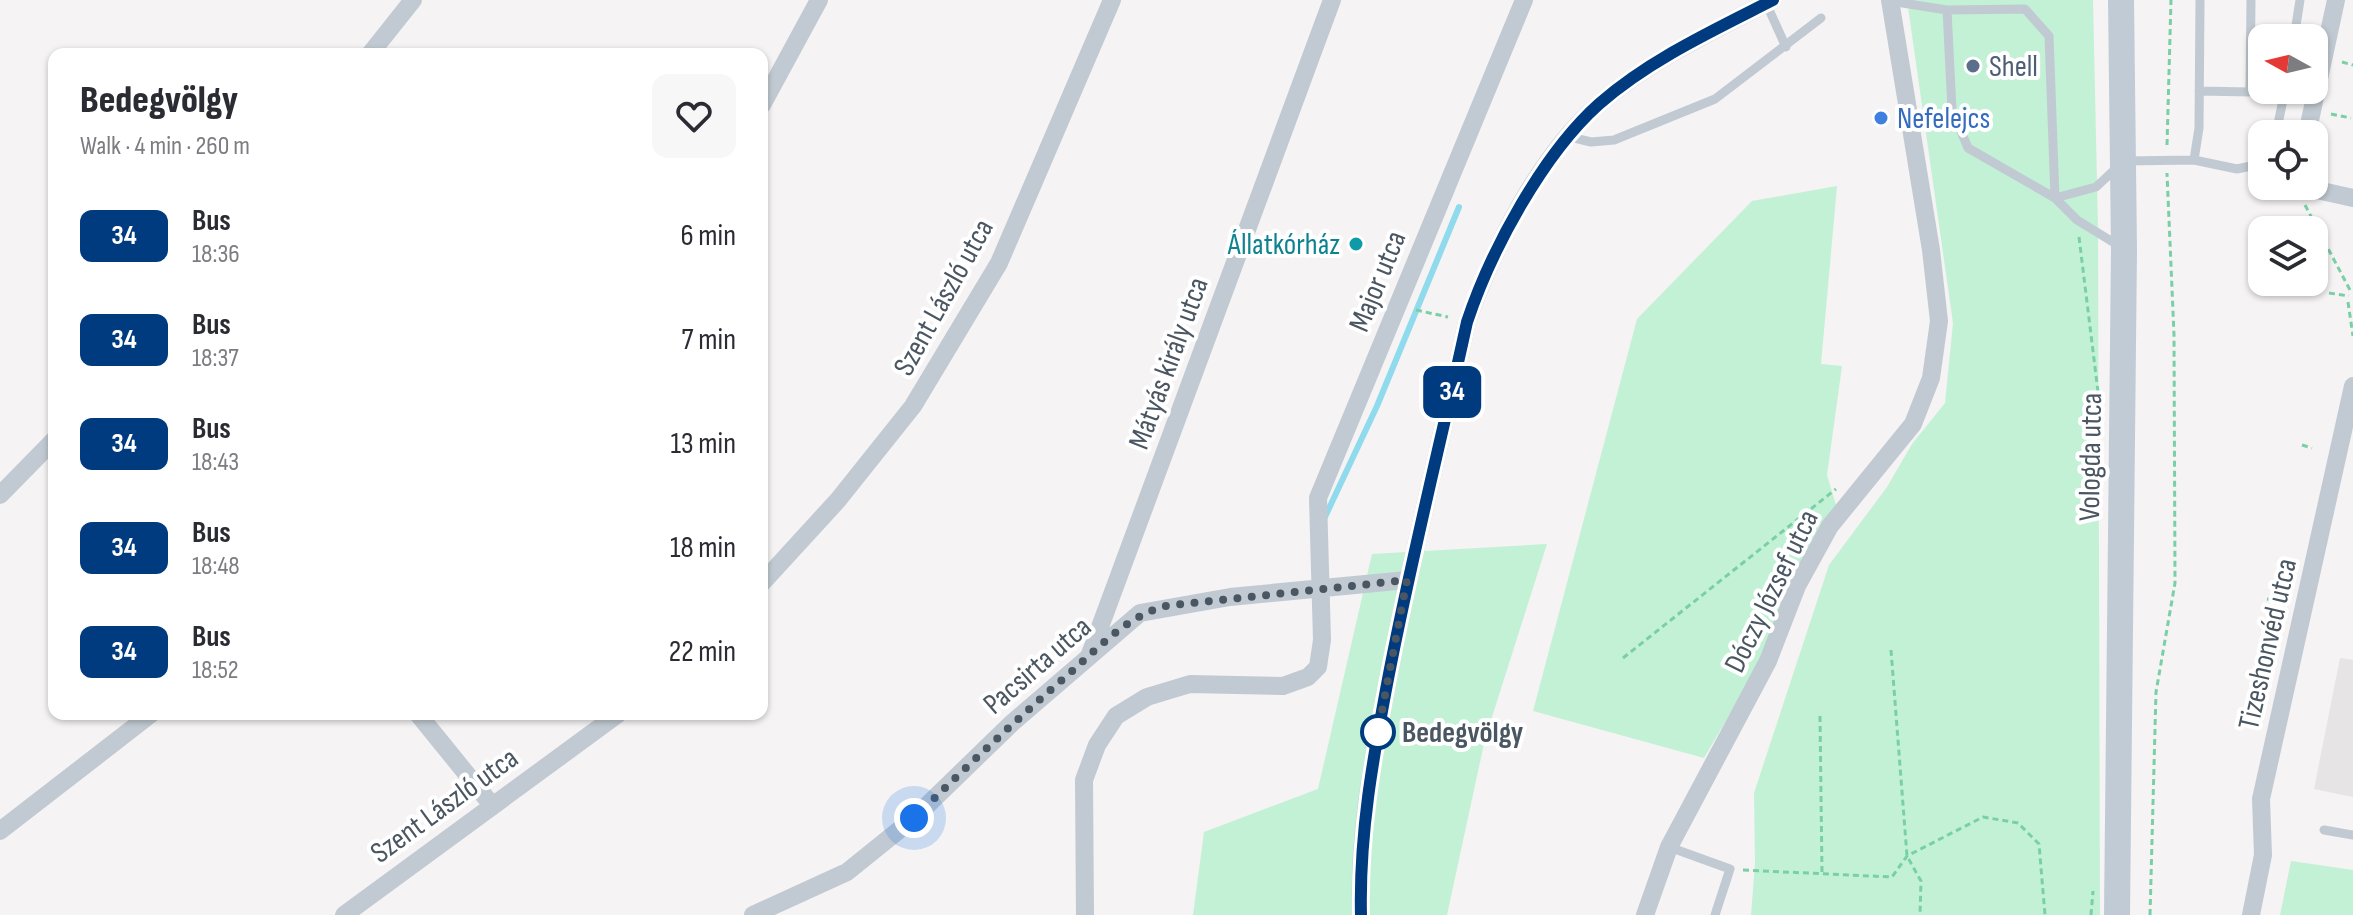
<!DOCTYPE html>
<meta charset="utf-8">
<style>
:root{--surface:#fff;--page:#f7f7f7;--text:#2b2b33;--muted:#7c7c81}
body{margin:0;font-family:"Sofia Sans Condensed",sans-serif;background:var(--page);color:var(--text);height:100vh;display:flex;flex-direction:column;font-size:30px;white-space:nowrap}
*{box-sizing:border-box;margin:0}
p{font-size:26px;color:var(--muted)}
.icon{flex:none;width:44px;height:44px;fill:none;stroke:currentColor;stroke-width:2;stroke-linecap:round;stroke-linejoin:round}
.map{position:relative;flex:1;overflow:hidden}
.drawer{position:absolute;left:48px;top:48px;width:720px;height:672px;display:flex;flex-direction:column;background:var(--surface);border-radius:16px;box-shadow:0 2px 6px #0004}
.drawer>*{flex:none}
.badge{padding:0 16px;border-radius:12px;font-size:28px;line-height:52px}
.needle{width:52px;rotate:278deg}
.controls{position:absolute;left:2248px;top:24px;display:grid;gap:16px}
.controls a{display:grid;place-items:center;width:80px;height:80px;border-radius:16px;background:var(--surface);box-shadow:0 2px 6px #0004;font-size:40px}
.you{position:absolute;width:40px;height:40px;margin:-20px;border:6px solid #fff;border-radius:50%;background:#1a73e8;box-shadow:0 0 0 12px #1a73e833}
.map>.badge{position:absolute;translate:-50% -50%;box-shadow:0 0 0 4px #fff}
.round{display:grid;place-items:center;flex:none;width:84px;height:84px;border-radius:16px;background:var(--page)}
.headline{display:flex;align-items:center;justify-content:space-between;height:136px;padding:0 32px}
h1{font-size:38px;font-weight:800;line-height:60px}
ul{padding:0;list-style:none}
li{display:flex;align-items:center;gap:24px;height:104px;padding:0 32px}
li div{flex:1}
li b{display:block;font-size:30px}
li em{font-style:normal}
li .badge{min-width:88px;font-weight:700;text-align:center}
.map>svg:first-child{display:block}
.education{fill:#e6e4e5}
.green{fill:#c3f1d5}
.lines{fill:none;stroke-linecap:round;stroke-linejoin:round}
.stream{stroke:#90daee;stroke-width:6}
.path{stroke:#7ad0a6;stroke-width:3;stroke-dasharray:6 4;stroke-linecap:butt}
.lane{stroke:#c1cad2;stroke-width:9}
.street{stroke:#c1cad2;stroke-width:18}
.secondary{stroke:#c1cbd6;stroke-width:26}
.line-casing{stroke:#fff;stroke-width:18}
.line{stroke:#003b80;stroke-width:12}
.walk{stroke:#4a5661;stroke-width:8;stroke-dasharray:0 14.4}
.service-dot{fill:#5c6f8a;stroke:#fff;stroke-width:3}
.shop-dot{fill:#3f7fe0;stroke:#fff;stroke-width:3}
.culture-dot{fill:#0f9aa8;stroke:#fff;stroke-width:3}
.stop-dot{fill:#fff;stroke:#003b80;stroke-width:4}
.labels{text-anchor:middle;stroke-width:8;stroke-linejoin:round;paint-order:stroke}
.service-label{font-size:30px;fill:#4e5e75;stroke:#fff;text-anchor:start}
.shop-label{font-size:30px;fill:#366cbe;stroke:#fff;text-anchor:start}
.culture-label{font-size:30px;fill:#0d838f;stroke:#fff;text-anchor:end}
.street-label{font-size:30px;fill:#4a5661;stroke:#fff}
.stop-label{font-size:30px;font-weight:bold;fill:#4a5661;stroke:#fff;text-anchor:start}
</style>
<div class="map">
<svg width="2353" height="915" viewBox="0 0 2353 915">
<rect width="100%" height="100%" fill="#f5f3f3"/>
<path class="education" d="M2340,658l13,2v137l-39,-8z"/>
<path class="green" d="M1907,0h186l5,229 2,686h-349l4,-52 -1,-70 75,-228 58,-78 25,-43 33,-41 8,-80z
M1837,186l-16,178 21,2 -15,109 10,33 -75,151 -58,99 -171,-47 104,-392 115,-118z
M1547,544l-62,195 -38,176h-254l11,-83 114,-43 54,-235z
M2291,861l62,9v45h-73z"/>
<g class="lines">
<path class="stream" d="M1324,519l53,-113 82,-199"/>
<path class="path" d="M2342,62l11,3
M2331,114l20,4
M2167,145l4,-145
M2305,205l45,85
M2079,237l20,163
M2329,293l20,3
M2348,302l5,34
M1416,310l32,7
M2302,445l10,3
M2267,599l18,3
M1891,650l16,206 14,25 -1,34
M1623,658l213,-169
M1820,716l2,157
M1743,870l149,7 15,-21 76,-39 35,6 21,21 6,71
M2091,915l2,-24
M2150,915l6,-223 19,-109 -1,-248 -7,-162"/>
<path class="lane" d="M1890,1l57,9 5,100 16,38 87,50 22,22 44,27
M1766,3l20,44
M1947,10l78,-1 24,27 6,162 41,-11 28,-26 70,-1 43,9 23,-5 2,-4
M2294,38l6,-38
M2199,91l51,1 1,-92
M2276,134l9,-44
M1566,136l25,6 23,-2 101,-41 106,-81
M2194,160l5,-32 1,-128
M2324,830l29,5
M1669,847l61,22 -15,46"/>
<path class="street" d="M370,54l43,-54
M762,105l57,-105
M2307,134l29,-134
M2299,186l54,12
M0,495l54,-55
M762,583l76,-83 75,-94 86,-143 113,-263
M1090,654l242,-654
M418,714l73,90
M0,831l151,-117
M344,915l274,-201
M753,915l94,-43 67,-54 98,-95 128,-110 90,-16 177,-17
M1085,915l-1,-135 13,-35 19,-29 31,-19 43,-13 93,2 25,-9 10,-10 4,-27 -4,-142 206,-498
M1361,915c-3,-80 12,-157 27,-236 23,-120 53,-238 79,-357 26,-74 73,-167 132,-218 51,-44 115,-74 174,-104
M1645,915l24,-68 99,-186 29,-75 33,-60 83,-102 18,-46 8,-57 -8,-71 -41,-250
M2251,915l12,-60 -2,-56 92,-413"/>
<path class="secondary" d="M2117,915l7,-666 -3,-249"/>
</g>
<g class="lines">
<defs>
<path id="line" d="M1361,915c-2,-80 12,-157 27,-236 23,-120 53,-238 79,-357 24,-72 76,-168 132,-218 50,-44 115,-74 174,-104"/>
</defs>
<use href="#line" class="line-casing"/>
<use href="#line" class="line"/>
<path class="walk" d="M914,818c51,-50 103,-99 157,-146 29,-26 56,-55 94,-66l242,-26 -29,152"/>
</g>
<circle class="service-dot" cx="1973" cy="66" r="8"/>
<circle class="shop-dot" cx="1881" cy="118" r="8"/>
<circle class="culture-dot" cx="1356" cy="244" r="8"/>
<circle class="stop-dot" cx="1378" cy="732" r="16"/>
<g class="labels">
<g class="service-label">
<text x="1989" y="76">Shell</text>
</g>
<g class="shop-label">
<text x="1897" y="128">Nefelejcs</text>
</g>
<g class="culture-label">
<text x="1340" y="254">Állatkórház</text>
</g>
<g class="street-label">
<text transform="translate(1377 281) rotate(-68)" y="10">Major utca</text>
<text transform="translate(943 297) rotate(-61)" y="10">Szent László utca</text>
<text transform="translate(1168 363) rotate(-70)" y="10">Mátyás király utca</text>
<text transform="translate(2090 457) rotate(-89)" y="10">Vologda utca</text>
<text transform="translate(1771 591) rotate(-64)" y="10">Dóczy József utca</text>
<text transform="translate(2267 644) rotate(-77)" y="10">Tizeshonvéd utca</text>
<text transform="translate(1037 665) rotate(-41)" y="10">Pacsirta utca</text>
<text transform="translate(444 805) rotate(-36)" y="10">Szent László utca</text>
</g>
<g class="stop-label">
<text x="1402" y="742">Bedegvölgy</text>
</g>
</g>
</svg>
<div class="controls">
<a><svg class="needle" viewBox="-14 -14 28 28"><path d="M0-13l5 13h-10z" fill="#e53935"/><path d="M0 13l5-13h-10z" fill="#7c7c81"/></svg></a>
<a><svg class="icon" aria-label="locate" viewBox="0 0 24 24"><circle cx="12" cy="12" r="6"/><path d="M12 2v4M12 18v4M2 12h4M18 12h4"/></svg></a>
<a><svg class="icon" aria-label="layers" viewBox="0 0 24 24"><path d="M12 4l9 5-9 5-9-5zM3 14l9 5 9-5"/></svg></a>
</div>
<div class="you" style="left:914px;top:818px"></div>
<b class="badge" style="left:1452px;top:392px;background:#003b80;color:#fff">34</b>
<section class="drawer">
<div class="headline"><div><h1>Bedegvölgy</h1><p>Walk · 4 min · 260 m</p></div><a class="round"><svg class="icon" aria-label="heart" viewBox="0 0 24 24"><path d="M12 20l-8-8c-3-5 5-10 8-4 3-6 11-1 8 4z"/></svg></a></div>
<ul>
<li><span class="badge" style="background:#003b80;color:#fff">34</span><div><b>Bus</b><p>18:36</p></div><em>6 min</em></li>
<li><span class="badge" style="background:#003b80;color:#fff">34</span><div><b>Bus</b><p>18:37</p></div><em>7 min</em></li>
<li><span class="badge" style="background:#003b80;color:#fff">34</span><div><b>Bus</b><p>18:43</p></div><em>13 min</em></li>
<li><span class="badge" style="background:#003b80;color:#fff">34</span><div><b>Bus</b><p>18:48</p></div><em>18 min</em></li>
<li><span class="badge" style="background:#003b80;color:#fff">34</span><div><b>Bus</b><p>18:52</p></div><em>22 min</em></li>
</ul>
</section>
</div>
